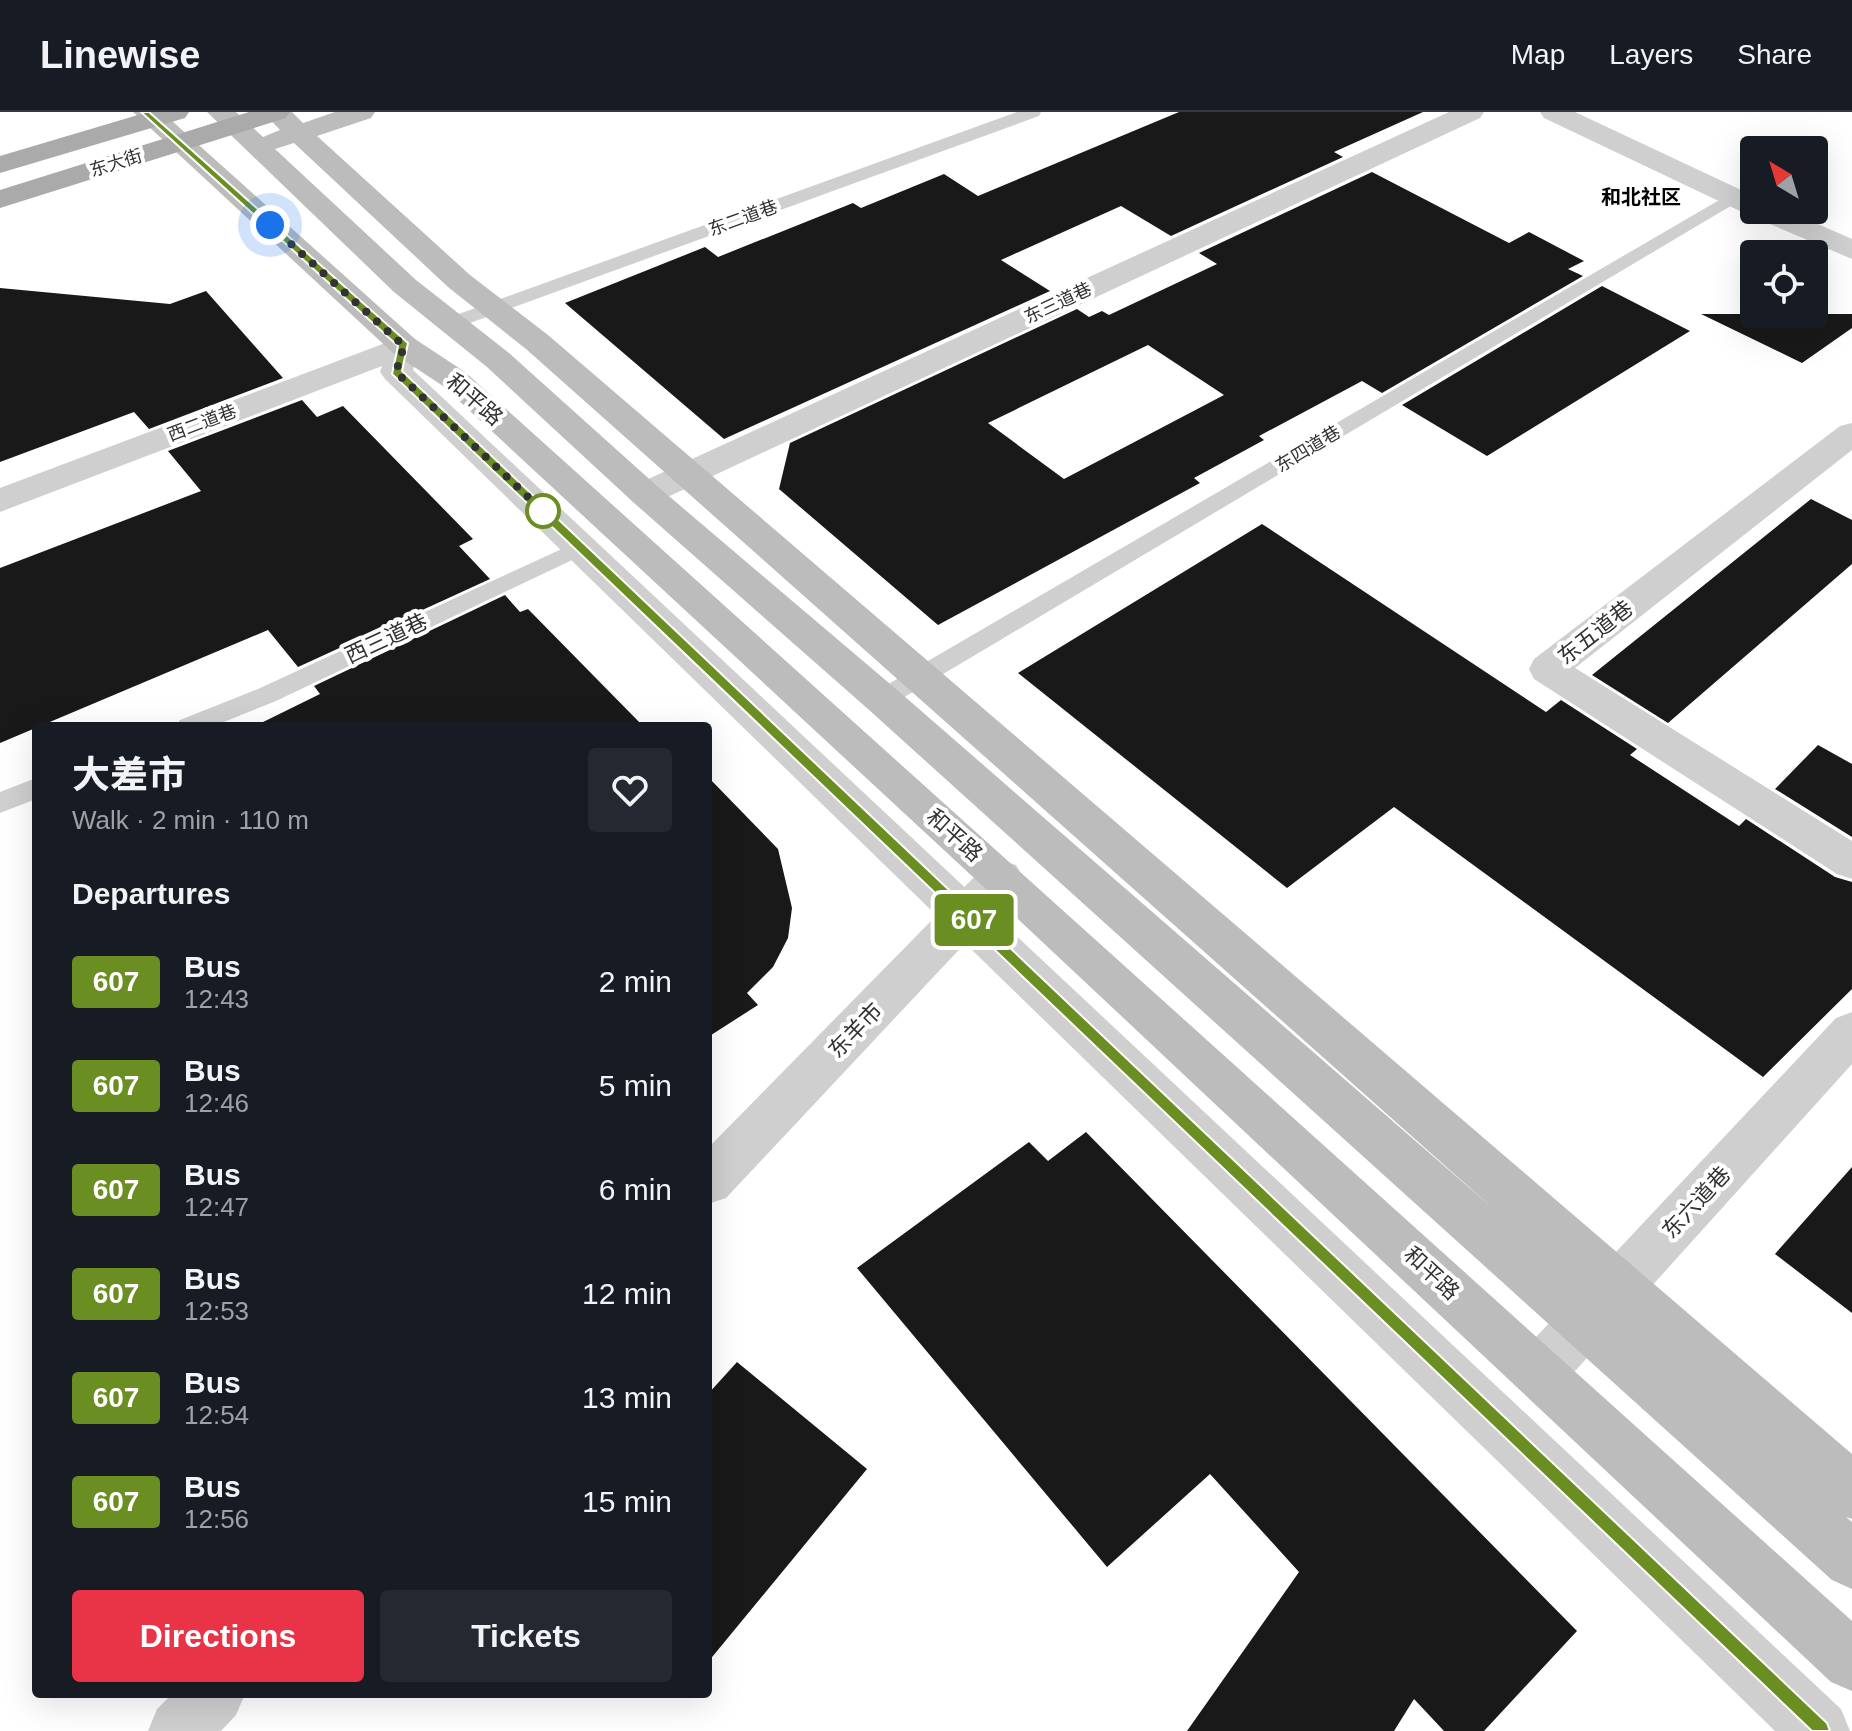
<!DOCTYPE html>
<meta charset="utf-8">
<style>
:root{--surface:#171b24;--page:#242831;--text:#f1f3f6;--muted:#9ea1a6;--line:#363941;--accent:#e93447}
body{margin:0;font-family:Arial,"Noto Sans SC",sans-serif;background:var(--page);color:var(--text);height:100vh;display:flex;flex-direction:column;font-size:30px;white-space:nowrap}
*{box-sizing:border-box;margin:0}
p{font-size:26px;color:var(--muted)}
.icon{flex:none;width:44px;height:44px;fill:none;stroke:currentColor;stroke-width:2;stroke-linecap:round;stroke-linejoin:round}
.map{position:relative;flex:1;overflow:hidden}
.drawer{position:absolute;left:32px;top:610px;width:680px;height:976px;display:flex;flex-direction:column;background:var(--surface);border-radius:8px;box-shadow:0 8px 32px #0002}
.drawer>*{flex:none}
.badge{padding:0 16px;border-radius:6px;font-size:28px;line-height:52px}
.needle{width:52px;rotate:322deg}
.tools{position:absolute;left:1740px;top:24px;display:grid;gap:16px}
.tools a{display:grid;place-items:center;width:88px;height:88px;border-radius:8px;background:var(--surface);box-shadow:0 8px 32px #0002;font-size:40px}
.you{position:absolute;width:40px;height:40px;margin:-20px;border:6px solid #fff;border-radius:50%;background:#1a73e8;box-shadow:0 0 0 12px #1a73e833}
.map>.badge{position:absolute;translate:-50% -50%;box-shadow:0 0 0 4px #fff}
h2{padding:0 40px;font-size:30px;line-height:72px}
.round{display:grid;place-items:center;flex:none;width:84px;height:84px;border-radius:8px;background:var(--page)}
.overview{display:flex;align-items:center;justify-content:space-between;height:136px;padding:0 40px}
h1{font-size:38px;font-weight:700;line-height:60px}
.button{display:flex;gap:16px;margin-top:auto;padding:16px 40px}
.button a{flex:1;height:92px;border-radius:8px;background:var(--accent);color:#fff;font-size:32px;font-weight:700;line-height:92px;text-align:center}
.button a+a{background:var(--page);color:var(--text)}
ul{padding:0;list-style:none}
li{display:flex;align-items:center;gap:24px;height:104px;padding:0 40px}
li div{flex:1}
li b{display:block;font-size:30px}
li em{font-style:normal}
li .badge{min-width:88px;font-weight:700;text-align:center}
header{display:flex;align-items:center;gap:48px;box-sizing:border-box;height:112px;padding:0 40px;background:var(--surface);border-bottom:2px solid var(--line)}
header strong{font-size:38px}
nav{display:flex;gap:44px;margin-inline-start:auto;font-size:28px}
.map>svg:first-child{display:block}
.building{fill:#191919;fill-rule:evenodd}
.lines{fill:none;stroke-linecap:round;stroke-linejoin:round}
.service{fill:#cfcfcf;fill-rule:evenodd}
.minor{fill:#cfcfcf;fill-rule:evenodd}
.tertiary{fill:#cfcfcf;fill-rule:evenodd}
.secondary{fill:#bcbcbc;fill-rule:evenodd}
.primary{fill:#aaa;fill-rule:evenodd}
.line{fill:#6b8e23;stroke:#fff;stroke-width:2}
.walk{stroke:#323232;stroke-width:8;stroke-dasharray:0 14.4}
.stop-dot{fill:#fff;stroke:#6b8e23;stroke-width:4}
.labels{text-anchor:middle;stroke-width:8;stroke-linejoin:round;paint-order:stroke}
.far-street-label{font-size:18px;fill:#323232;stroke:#fff}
.far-neighbourhood-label{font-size:20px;font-weight:bold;fill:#000;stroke:#fff}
.street-label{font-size:22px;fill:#323232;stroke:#fff}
</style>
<header>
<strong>Linewise</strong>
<nav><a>Map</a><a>Layers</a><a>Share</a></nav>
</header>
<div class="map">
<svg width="1852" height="1619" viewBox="0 0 1852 1619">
<rect width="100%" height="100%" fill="#fff"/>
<path class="building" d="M1179,0h244l-89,40 9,5 -172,79 -50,-30 -120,54 49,31 -326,148 -159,-136 140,-56 13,10 135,-54 8,5 83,-34 34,22z
M1372,60l137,71 20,-11 55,29 -16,8 15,7 -201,117 -20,-12 -103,55 5,4 -70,38 6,5 -262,142 -159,-136 11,-46 287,-134 12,8 13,-6 7,4 108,-51 -18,-11zM1148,233l76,50 -160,84 -76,-56z
M1602,174l88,45 -203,125 -85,-51z
M0,176l170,16 36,-13 77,87 -134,51 -15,-17 -134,50z
M1701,202h151v14l-50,35z
M302,288l15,17 26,-11 130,133 -14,7 31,33 -192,88 -30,-37 -268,113v-175l201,-77 -33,-40z
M1811,387l41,21v44l-184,159 -76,-48z
M1262,412l284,188 15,-12 76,49 -7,6 109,71 7,-7 89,58 17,5v107l-89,88 -369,-270 -107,81 -269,-215z
M505,483l15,17 8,-3 115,117h-388l65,-32 -6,-8z
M1818,633l34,19v73l-77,-48z
M708,665l70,72 14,59 -4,30 -15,29 -26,26 11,12 -50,32z
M1086,1020l491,499 -93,100h-40l-30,-32 -20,32h-207l112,-159 -89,-98 -103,93 -250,-299 172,-126 19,19z
M1852,1055v146l-77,-59z
M737,1250l130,107 -159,193v-268z"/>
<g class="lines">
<path class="service" d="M1017,0h24l-2,4 -580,211 -7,2 -10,-6 3,-4z
M1733,80l9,5 -3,4 -848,504 -9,3 -9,-3 -3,-6 3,-6z
M581,428l8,2 3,5 -3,5 -313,149 -62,25h-38l4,-6 78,-31z
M36,666v21l-36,14v-21z"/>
<path class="minor" d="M1449,0h35l-4,6 -823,384 -12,3 -12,-3 -5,-8 5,-8z
M1540,0h35l179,84v14h32l66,29v20l-108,-46 -200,-95z
M404,224l11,3 5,7 -7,24 1428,1339 9,22h-75l-1390,-1352 -5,-7 2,-6 -382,146v-24z
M1852,311v27l-277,218 277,173v38l-15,-5 -303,-195 -5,-10 5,-10 306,-233z
M1852,900v52l-294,326 -19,8 -19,-8 -8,-18 8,-18 316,-336z"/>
<path class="tertiary" d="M1001,748l15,5 7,12 -7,12 -290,309 -18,6v-56l278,-283z
M172,1582h73l-9,21 -15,16h-73l9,-22z"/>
<path class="secondary" d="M133,0h29l253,227 50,33 1387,1249v70l-21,-9 -845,-793 -543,-503 -50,-33z
M207,0h29l27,25 17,-7 -17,-18h29l11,11 32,-11h40l-4,6 -54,18 153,139 78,60 1304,1119v65l-6,-2 6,5v67l-20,-9 -964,-871 -235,-207 -146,-135 -93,-75zM294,31l154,144 78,62 970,862 -600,-522 -239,-203 -148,-133 -93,-73 -141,-131z"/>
<path class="primary" d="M148,0h41l-4,6 -185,55v-17z
M249,0h41l-4,6 -286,90v-18z"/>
</g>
<path class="line" d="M141,0h8l259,231 -6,28 1425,1352 3,8h-18l-1420,-1357 6,-28z"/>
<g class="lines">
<path class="walk" d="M270,113l134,121 -8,26 147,139"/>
</g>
<circle class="stop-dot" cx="543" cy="399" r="16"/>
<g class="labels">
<g class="far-street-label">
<text transform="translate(116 51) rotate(-17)" y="6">东大街</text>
<text transform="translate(743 106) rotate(-20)" y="6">东二道巷</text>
<text transform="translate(1058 191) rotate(-25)" y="6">东三道巷</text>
<text transform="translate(202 311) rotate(-21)" y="6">西二道巷</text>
<text transform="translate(1308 337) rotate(-31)" y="6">东四道巷</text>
</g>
<g class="far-neighbourhood-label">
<text x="1641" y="92">和北社区</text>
</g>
<g class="street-label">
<text transform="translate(475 287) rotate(41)" y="8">和平路</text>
<text transform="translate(1595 520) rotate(-38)" y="8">东五道巷</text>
<text transform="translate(386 526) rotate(-25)" y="8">西三道巷</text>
<text transform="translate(955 723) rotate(42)" y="8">和平路</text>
<text transform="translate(855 918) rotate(-46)" y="8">东羊市</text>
<text transform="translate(1696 1090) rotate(-47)" y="8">东六道巷</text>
<text transform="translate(1432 1161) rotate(43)" y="8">和平路</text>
</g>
</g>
</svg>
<div class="tools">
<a><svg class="needle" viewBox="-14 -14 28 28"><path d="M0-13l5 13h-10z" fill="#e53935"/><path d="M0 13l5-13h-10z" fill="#9ea1a6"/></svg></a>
<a><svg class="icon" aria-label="locate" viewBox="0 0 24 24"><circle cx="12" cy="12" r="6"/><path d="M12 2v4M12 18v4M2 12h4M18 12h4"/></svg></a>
</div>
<div class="you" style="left:270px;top:113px"></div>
<b class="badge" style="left:974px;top:808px;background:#6b8e23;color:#fff">607</b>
<section class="drawer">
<div class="overview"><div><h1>大差市</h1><p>Walk · 2 min · 110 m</p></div><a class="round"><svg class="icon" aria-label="heart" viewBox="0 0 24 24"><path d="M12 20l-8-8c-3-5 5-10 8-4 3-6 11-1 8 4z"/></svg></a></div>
<h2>Departures</h2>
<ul>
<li><span class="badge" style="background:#6b8e23;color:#fff">607</span><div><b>Bus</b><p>12:43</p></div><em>2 min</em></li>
<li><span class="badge" style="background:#6b8e23;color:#fff">607</span><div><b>Bus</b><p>12:46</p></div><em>5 min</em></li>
<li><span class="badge" style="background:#6b8e23;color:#fff">607</span><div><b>Bus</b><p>12:47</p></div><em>6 min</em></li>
<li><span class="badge" style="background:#6b8e23;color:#fff">607</span><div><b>Bus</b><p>12:53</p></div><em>12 min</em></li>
<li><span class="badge" style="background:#6b8e23;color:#fff">607</span><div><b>Bus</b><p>12:54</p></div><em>13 min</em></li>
<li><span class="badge" style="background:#6b8e23;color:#fff">607</span><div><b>Bus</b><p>12:56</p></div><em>15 min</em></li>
</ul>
<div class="button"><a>Directions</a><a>Tickets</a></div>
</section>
</div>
